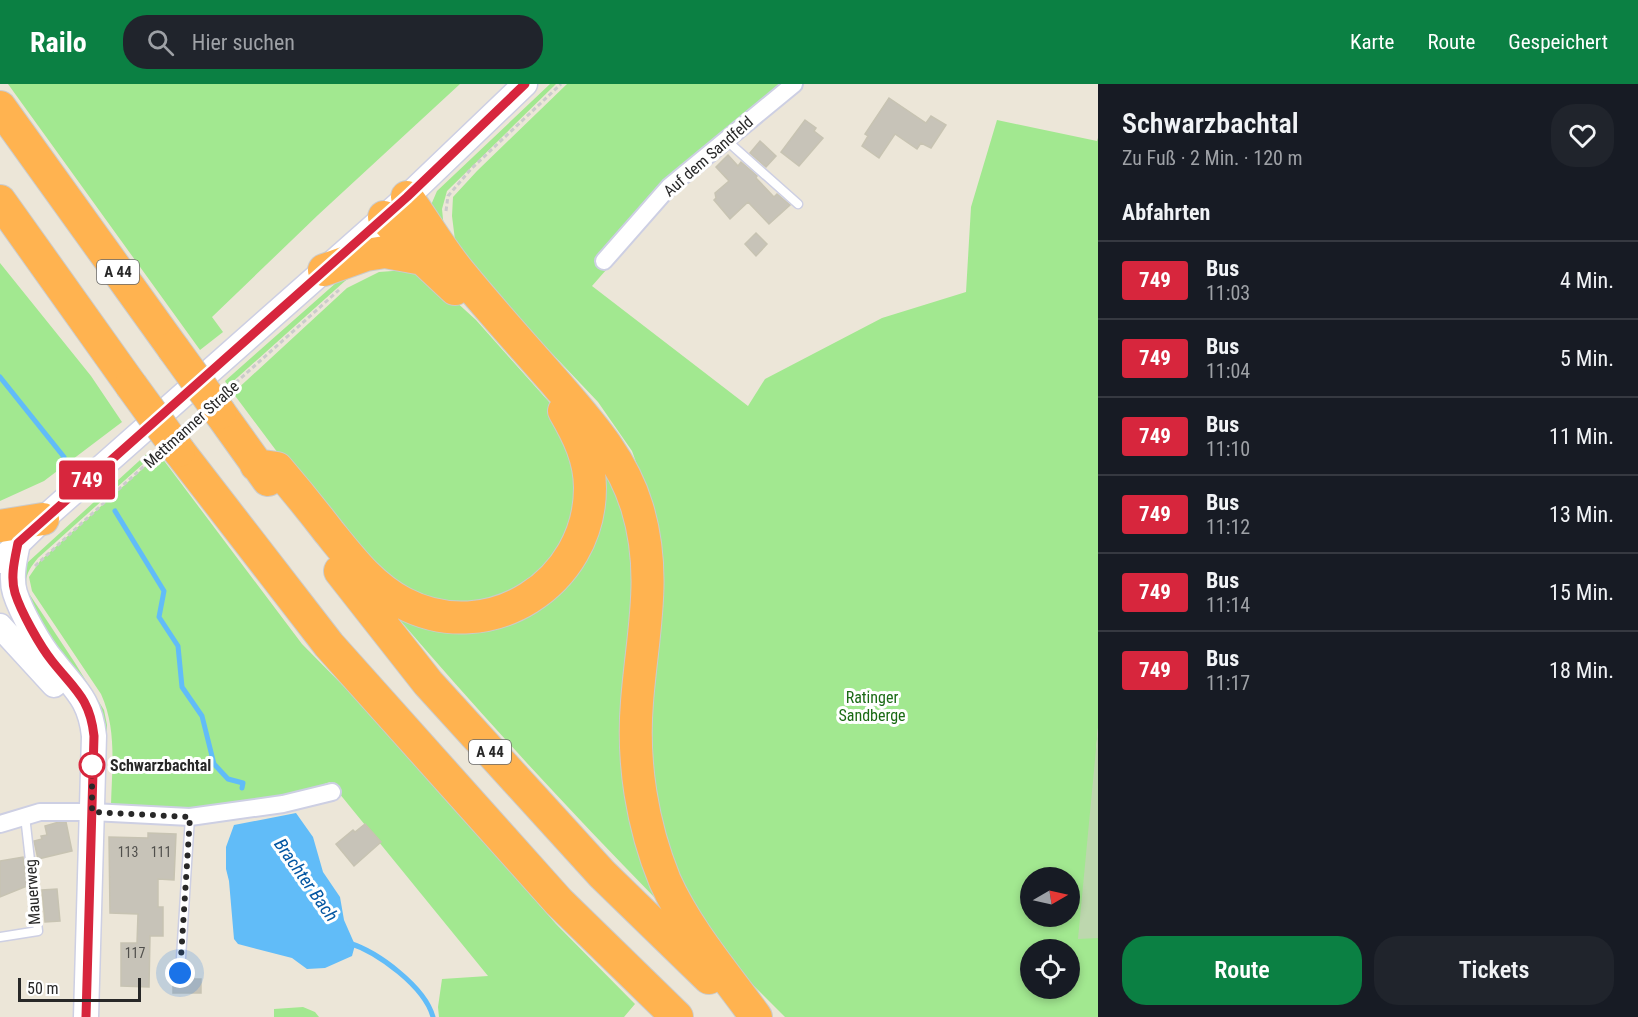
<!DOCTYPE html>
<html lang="de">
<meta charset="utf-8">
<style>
:root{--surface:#171b24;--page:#20242c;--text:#f1f3f6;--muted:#9ea1a6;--line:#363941;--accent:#0b8043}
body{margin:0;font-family:"Roboto Condensed",sans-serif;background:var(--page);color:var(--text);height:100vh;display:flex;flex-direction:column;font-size:22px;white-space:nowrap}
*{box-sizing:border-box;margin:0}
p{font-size:20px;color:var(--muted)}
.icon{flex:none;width:33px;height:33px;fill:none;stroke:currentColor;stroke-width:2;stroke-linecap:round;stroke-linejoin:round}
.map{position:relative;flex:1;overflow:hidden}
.sheet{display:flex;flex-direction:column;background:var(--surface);width:540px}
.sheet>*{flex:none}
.badge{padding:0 12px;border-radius:4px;font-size:21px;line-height:39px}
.needle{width:39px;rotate:81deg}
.buttons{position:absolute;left:1020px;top:783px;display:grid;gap:12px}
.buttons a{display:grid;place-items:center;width:60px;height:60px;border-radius:50%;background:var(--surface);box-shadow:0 3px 9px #0003;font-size:30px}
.scale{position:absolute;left:18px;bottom:15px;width:123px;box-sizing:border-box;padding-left:6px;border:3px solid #282828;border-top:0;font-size:16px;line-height:21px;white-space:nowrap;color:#282828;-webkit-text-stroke:4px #fff;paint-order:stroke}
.you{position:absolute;width:30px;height:30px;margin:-15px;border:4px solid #fff;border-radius:50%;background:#1a73e8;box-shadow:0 0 0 9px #1a73e833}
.map>.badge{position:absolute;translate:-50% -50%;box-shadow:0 0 0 3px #fff}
h2{padding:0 24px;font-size:22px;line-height:54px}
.round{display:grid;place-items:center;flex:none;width:63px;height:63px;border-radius:24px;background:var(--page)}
.head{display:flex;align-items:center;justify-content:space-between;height:102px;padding:0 24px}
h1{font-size:28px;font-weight:600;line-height:45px}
.cta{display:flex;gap:12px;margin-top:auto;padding:12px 24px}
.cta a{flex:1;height:69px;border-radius:24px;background:var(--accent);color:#fff;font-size:24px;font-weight:600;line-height:69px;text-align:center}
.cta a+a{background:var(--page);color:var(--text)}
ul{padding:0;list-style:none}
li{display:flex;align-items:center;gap:18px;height:78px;padding:0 24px;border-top:2px solid var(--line)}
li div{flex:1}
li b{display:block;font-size:22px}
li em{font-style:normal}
li .badge{min-width:66px;font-weight:700;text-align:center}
header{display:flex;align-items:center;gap:36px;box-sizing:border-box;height:84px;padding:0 30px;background:var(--accent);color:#fff}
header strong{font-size:28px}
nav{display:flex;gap:33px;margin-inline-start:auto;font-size:21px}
.search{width:420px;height:54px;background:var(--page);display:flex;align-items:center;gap:15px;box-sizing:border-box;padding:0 21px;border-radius:24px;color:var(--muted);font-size:22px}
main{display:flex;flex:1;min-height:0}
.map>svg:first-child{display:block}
.green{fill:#a2e890;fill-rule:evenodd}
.cemetery{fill:#bdd7ae}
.water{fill:#61bcf8}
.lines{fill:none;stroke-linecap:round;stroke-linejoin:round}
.stream{stroke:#61bcf8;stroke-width:5}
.building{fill:#c7c3b8;stroke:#c7c3b2;stroke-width:1.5}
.lane-casing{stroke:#cdcfe3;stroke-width:11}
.street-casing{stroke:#cdcfe3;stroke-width:20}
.secondary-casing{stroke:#cdcfe3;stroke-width:27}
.highway-casing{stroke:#cbcbcb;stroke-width:34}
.path{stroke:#cbcbcb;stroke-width:3;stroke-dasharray:4.5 3;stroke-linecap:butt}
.lane{stroke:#fff;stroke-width:8}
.street{stroke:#fff;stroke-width:16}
.secondary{stroke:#fff;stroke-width:24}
.highway{stroke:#ffb350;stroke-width:32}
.highway-bridge-casing{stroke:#cbcbcb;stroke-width:34;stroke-linecap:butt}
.highway-bridge{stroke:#ffb350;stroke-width:32}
.line-casing{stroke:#fff;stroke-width:14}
.line{stroke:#d7263d;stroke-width:9}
.walk{stroke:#282828;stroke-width:6;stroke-dasharray:0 10.8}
.stop-dot{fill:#fff;stroke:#d7263d;stroke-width:3}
.labels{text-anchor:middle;stroke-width:6;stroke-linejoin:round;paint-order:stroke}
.number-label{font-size:14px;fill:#504f4c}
.shield{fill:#fff;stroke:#686868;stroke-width:1.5}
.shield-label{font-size:15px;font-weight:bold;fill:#282828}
.street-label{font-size:16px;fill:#282828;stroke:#fff}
.park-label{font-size:16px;fill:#1a6a14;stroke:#fff}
.stop-label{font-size:16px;font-weight:bold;fill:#282828;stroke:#fff;text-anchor:start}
.water-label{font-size:18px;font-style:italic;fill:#0356a2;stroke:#fff}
</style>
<header>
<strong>Railo</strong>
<div class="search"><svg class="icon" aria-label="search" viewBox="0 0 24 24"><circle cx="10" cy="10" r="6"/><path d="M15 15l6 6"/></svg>Hier suchen</div>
<nav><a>Karte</a><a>Route</a><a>Gespeichert</a></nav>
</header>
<main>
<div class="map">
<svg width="1098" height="933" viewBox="0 0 1098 933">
<rect width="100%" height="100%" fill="#ece6d8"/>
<path class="green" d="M8,0h452l-142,131 -106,102 11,15 -23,18z
M550,0h6l-109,107 -5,18 2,20 -13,-24 6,-14z
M567,0h237l-126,104 -86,98 156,120 17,-27 117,-61 84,-26 5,-85 26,-87 100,21 1,-3v590l-2,23h2v266h-313l-46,-46 -33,-46 -26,-46 -20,-62 -11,-71 3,-240 -20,-55 -34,-49 -126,-133 -16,-21 -4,-32 1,-19 24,-26zM1030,794h40v38h-40zM1030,866h40v38h-40z
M0,179l91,113 31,46 -78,59 -44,20z
M420,185l56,51 74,83 19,27 10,27 -1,63 -49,71 -84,19 -81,-42 -131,-175 114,-105 32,-16z
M360,186l-15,11 -117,105 -3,-5 112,-99z
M150,367l3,4 -115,103c-9,11 -15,19 -10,34l47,71 29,47 3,15 -1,40 -5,-5 -17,-72 -52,-81 -11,-30 6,-14z
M590,369l40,53 27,394c-89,-91 -175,-184 -258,-281l-3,-9 57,16 118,-57z
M159,370l143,190 73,74 181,206 79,80 -11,13h-185l-1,-10 4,-28 46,-3 -158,-194 -44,16 -97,15 -78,-8c1,-38 6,-76 -10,-111l-69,-103 -3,-14 11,-16z
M303,923l12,5 4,5h-45v-8z"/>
<path class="cemetery" d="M1098,644v210l-20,1z"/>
<path class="water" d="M296,729l17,24 10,35 17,25 4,23 11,25 -3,11 -27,12 -18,1 -15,-11 -54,-14 -4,-5 -5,-58 -3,-12v-22l8,-22z"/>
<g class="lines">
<path class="stream" d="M0,293l64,80
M115,427l49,80 -5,26 19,29 4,41 20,29 12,48 14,15 15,4 -1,5
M349,859c29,9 76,44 84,74"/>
</g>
<path class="building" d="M889,14l37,25 5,-7 15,9 -15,23 -10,-5 -4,6 -22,-15 -16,24 -17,-12 6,-10 -3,-2z
M805,36l11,8 -2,3 9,7 -24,28 -18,-14z
M760,57l16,15 -10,11 -16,-14z
M728,71l10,11 3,-4 16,14 -1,2 18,19 3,-3 13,11 -21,19 -21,-22 -18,17 -16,-19 2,-2 -1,-5 14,-12 -13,-14z
M756,149l11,11 -11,12 -11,-12z
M59,738h7l6,29 -34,8 -4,-18 8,-2 -1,-3 6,-1 -2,-9z
M365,740l16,18 -27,24 -18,-22 17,-14 2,2z
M148,749l28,1 -2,46 -16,-1v28h5v29h-13l-1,51 -28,-1v-43h16l1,-29 -28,-1 -1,-76 39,1z
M23,773l4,29 -27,11v-36z
M57,805l3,32 -15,1 -3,-32z
M173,895h28v14h-28z"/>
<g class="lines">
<defs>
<path id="lane" d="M726,56l72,64
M0,853l38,-6 -13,-115
M180,889l10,-156"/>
<path id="street" d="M604,177l65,-74 125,-103
M0,740l40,-12h52l98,5 93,-13 49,-12"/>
<path id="secondary" d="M18,459c-3,15 -8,34 -3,50 6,19 25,53 38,68 21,28 37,37 41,75l-8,281
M0,477l43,-42 364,-322 118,-113
M0,542l54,59"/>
<path id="highway" d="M0,23l173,241
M407,113c18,25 34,53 54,77 31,38 65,75 98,113 32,37 64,73 78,120 21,68 5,128 0,195 -5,60 5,123 28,179 22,49 60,93 91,136
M0,117l131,184
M384,133l39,42 32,30
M324,186l42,-15 19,-3 38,7
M220,329l48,67
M179,367l150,194 230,257 118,115
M256,381l21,3c18,21 35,42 52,64 22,27 42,54 74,71 86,45 187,-20 187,-115 0,-29 -12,-53 -26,-77
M0,442l43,-7
M340,487l88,112 174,191 107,104"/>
</defs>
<use href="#lane" class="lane-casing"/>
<use href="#street" class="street-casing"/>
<use href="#secondary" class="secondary-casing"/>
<use href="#highway" class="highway-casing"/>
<path class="path" d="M446,127l2,-15 23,-27 90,-85
M230,304l109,-98
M35,482l119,-109"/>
<use href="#lane" class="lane"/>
<use href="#street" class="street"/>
<use href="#secondary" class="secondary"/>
<use href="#highway" class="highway"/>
<defs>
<path id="highway-bridge" d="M173,264l47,65
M131,301l48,66"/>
</defs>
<use href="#highway-bridge" class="highway-bridge-casing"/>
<use href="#highway-bridge" class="highway-bridge"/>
</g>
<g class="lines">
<defs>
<path id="line" d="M86,933l8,-281c-4,-38 -20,-47 -42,-75 -12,-15 -31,-49 -37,-68 -5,-16 0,-35 3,-50l389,-346 118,-113"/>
</defs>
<use href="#line" class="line-casing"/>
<use href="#line" class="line"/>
<path class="walk" d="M92,681v47l98,5 -10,156"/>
</g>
<circle class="stop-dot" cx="92" cy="681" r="12"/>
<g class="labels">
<g class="number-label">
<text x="128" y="773">113</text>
<text x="161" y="773">111</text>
<text x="135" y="874">117</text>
</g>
<g class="shield">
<rect x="97" y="176" width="42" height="24" rx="4.5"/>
<rect x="469" y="656" width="42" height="24" rx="4.5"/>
</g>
<g class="shield-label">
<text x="118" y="193">A 44</text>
<text x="490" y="673">A 44</text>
</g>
<g class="street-label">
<text transform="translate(708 72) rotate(-41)" y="6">Auf dem Sandfeld</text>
<text transform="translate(191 340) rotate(-42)" y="6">Mettmanner Straße</text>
<text transform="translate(32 808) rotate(-94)" y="6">Mauerweg</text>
</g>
<g class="park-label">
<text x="872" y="619">Ratinger<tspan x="872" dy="18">Sandberge</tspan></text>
</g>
<g class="stop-label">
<text x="110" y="687">Schwarzbachtal</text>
</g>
<g class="water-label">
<text transform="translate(306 796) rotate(55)" y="6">Brachter Bach</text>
</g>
</g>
</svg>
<div class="buttons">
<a><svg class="needle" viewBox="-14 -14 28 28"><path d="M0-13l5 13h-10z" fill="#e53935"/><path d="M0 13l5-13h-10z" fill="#9ea1a6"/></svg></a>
<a><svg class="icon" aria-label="locate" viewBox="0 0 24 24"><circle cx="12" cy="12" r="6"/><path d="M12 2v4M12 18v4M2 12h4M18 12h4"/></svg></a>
</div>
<div class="scale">50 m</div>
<div class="you" style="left:180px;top:889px"></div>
<b class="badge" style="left:87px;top:396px;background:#d7263d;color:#fff">749</b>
</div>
<section class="sheet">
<div class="head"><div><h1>Schwarzbachtal</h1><p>Zu Fuß · 2 Min. · 120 m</p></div><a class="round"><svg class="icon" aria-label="heart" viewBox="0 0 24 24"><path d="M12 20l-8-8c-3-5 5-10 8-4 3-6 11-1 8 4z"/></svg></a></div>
<h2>Abfahrten</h2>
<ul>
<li><span class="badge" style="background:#d7263d;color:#fff">749</span><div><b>Bus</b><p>11:03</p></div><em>4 Min.</em></li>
<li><span class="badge" style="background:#d7263d;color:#fff">749</span><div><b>Bus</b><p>11:04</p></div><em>5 Min.</em></li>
<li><span class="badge" style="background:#d7263d;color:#fff">749</span><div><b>Bus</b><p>11:10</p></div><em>11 Min.</em></li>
<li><span class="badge" style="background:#d7263d;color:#fff">749</span><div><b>Bus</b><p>11:12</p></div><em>13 Min.</em></li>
<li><span class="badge" style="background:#d7263d;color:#fff">749</span><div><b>Bus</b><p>11:14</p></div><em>15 Min.</em></li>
<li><span class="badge" style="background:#d7263d;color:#fff">749</span><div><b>Bus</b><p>11:17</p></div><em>18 Min.</em></li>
</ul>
<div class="cta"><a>Route</a><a>Tickets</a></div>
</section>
</main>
